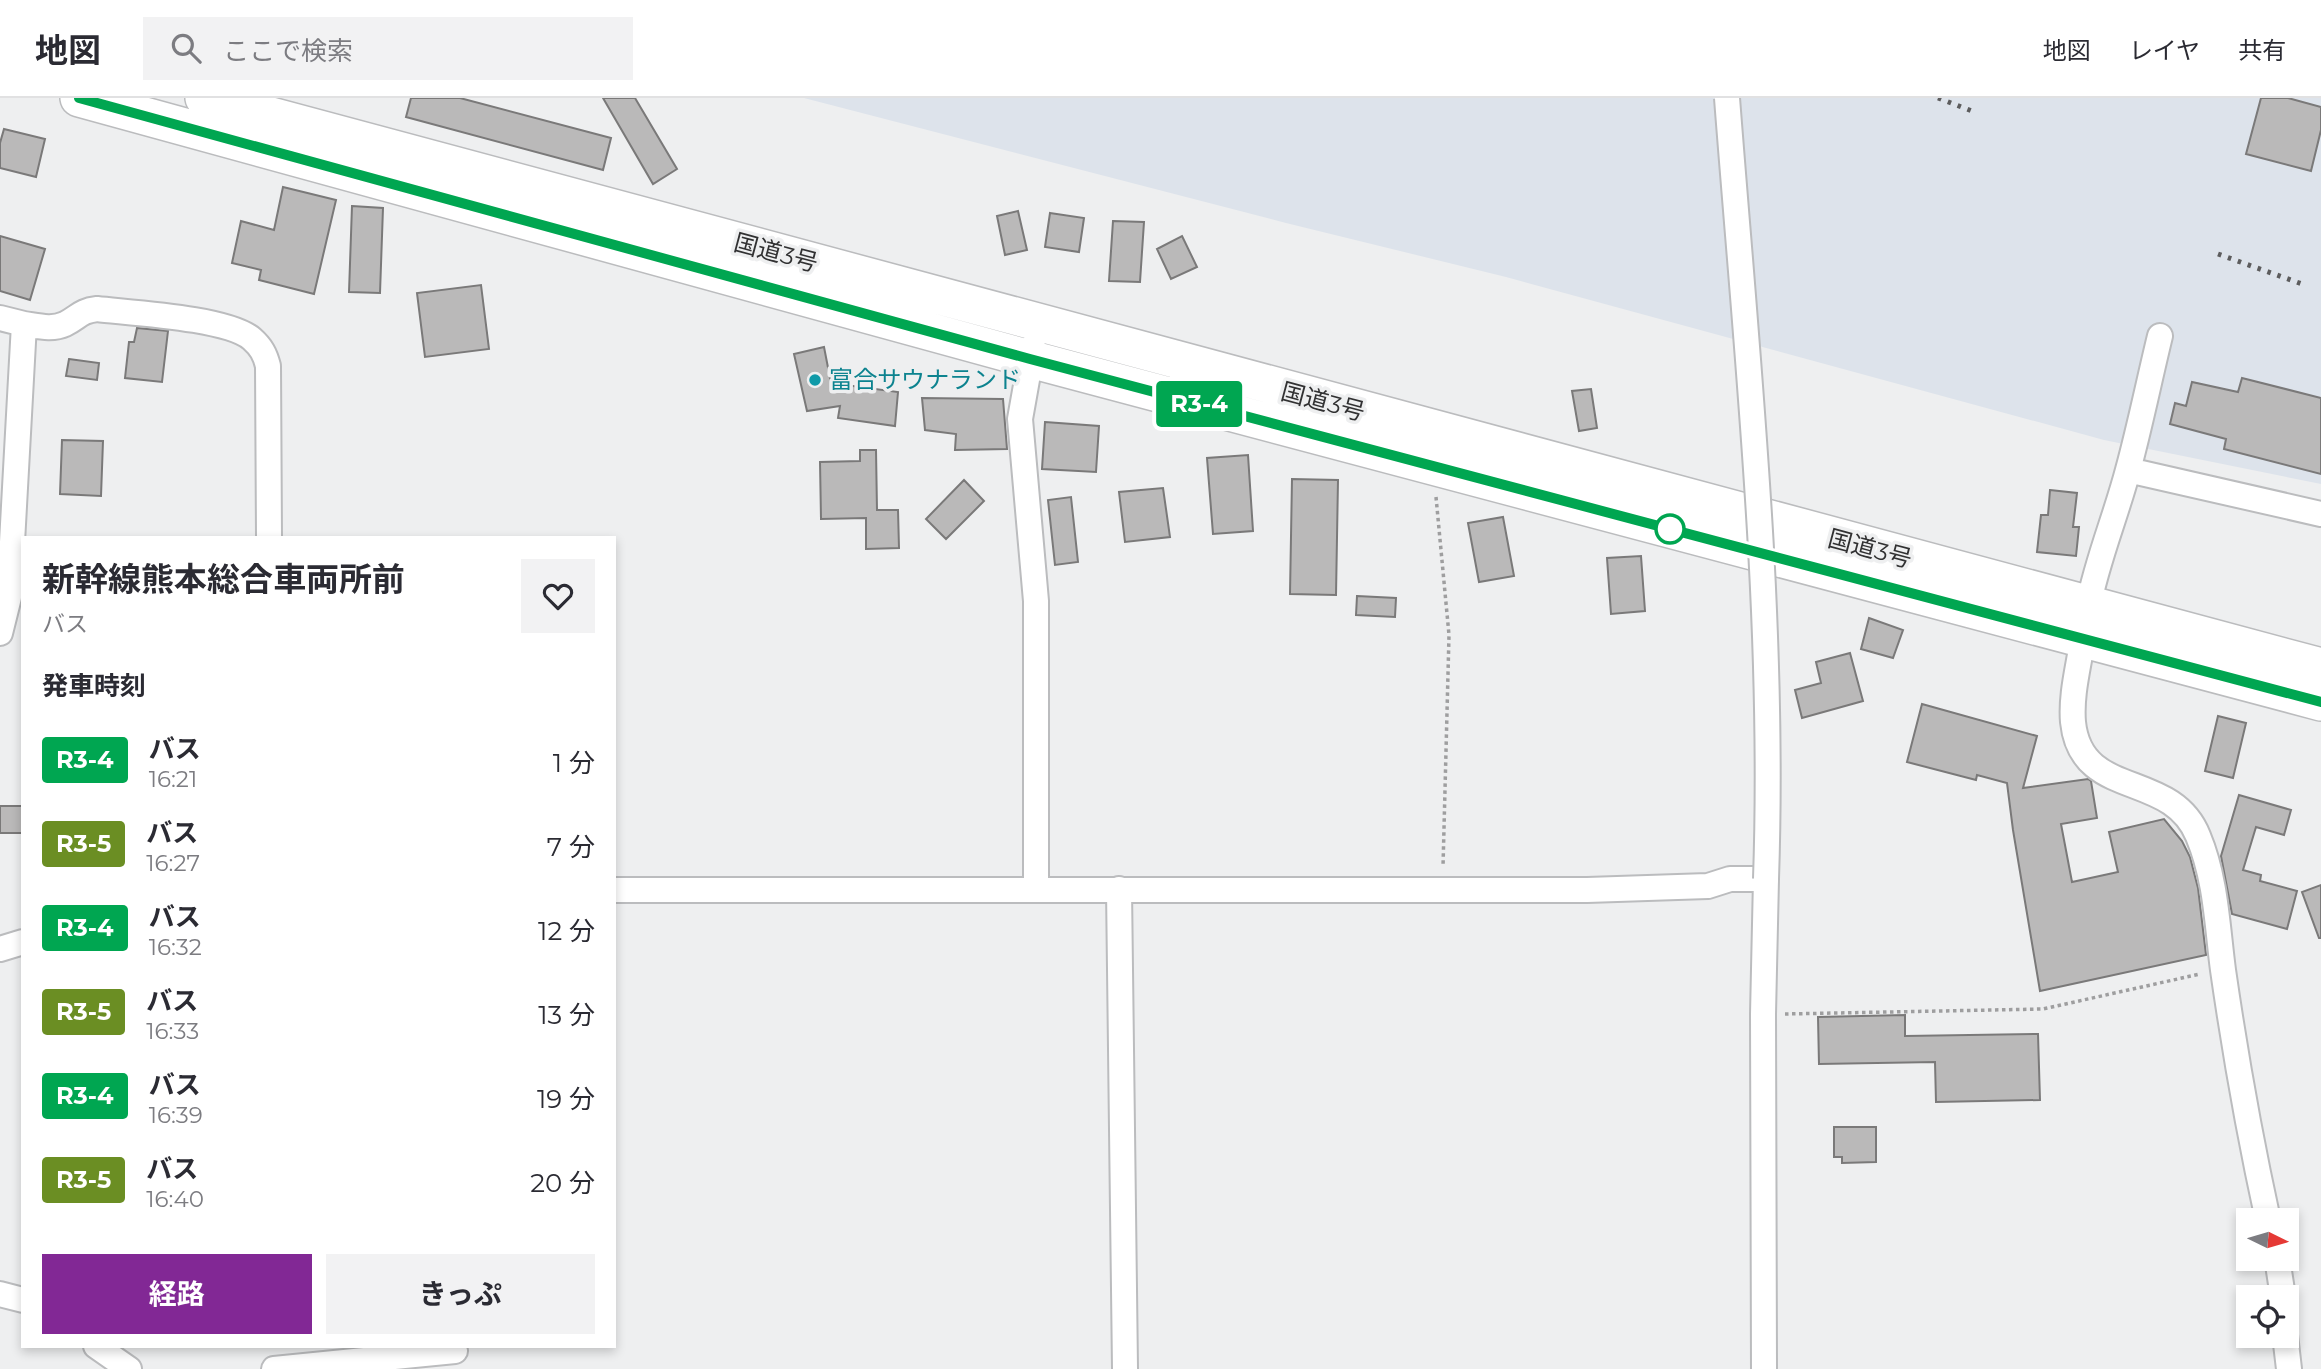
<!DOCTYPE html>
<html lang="ja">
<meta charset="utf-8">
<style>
:root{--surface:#fff;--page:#f2f2f3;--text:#2b2b33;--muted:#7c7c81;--line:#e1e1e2;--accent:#822895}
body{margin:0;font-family:Montserrat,"Noto Sans JP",sans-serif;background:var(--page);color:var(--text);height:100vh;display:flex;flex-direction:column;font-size:26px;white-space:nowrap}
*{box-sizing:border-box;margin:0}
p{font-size:23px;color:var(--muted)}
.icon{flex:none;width:38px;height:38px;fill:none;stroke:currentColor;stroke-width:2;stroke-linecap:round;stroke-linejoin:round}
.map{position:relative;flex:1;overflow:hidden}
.drawer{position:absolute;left:21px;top:438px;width:595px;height:812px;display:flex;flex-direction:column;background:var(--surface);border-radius:0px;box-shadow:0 4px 10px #0003}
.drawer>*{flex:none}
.badge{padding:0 14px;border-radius:5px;font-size:24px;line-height:46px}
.needle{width:46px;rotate:95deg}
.fabs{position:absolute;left:2236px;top:1110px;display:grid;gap:14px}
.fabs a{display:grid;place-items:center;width:63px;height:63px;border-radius:0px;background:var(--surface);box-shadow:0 4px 10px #0003;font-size:35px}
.map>.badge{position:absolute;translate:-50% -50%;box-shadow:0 0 0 4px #fff}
h2{padding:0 21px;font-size:26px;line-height:63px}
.round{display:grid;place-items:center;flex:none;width:74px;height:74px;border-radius:0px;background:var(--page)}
.overview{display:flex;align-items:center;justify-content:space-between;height:119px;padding:0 21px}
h1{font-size:33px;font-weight:700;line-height:52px}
.cta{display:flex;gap:14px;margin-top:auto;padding:14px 21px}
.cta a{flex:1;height:80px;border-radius:0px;background:var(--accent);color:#fff;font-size:28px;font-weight:700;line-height:80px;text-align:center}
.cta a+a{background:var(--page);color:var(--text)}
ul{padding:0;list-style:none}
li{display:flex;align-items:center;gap:21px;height:84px;padding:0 21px}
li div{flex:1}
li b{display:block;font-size:26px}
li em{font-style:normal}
li .badge{min-width:77px;font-weight:700;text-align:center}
header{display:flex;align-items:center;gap:42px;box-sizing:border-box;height:98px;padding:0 35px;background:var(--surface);border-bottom:2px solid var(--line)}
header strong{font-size:33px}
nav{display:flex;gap:38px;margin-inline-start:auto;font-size:24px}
.search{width:490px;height:63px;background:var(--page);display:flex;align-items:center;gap:18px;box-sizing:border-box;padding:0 24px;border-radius:0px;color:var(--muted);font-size:26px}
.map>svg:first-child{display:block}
.built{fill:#dde3eb}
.building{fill:#bab9b9;stroke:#7a7979;stroke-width:2}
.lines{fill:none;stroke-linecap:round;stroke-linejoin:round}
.minor-casing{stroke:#bbbcbe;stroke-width:28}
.highway-casing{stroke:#bbbcbe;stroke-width:40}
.path{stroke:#9e9e9f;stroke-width:3.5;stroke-dasharray:3.5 3.5;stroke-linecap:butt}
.minor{stroke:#fff;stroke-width:24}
.highway{stroke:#fff;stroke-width:37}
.rail{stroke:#5c5c5d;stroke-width:5;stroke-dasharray:3.5 7;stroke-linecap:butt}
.minor-bridge-casing{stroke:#bbbcbe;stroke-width:28;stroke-linecap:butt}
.minor-bridge{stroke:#fff;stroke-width:24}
.line-casing{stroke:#fff;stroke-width:16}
.line{stroke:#00a651;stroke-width:10}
.culture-dot{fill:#0f9aa8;stroke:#eeeff0;stroke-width:2.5}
.stop-dot{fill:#fff;stroke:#00a651;stroke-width:3.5}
.labels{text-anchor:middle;stroke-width:7;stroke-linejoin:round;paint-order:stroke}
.street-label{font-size:24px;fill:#313132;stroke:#eeeff0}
.culture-label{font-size:24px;fill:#0d838f;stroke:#eeeff0;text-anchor:start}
</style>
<header>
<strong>地図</strong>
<div class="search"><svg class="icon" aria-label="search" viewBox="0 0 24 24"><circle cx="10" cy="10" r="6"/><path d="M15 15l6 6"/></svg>ここで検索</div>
<nav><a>地図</a><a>レイヤ</a><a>共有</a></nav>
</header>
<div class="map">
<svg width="2321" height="1271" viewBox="0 0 2321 1271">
<rect width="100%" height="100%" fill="#eeeff0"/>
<path class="built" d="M804,0h1517v386l-217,-44 -598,-163 -220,-54z"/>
<path class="building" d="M411,0h49l151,40 -8,32 -197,-53z
M603,0h32l42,71 -24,15z
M2261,0h27l33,9v23l-10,41 -65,-17z
M4,31l41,10 -9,38 -36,-9v-25z
M283,89l53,13 -22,94 -55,-14 2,-10 -29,-7 9,-42 33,9z
M352,108l31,2 -3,85 -31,-1z
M1018,113l9,39 -22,5 -8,-39z
M1050,115l34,5 -5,34 -34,-5z
M1113,123l31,1 -4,60 -31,-1z
M0,138l45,13 -15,51 -30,-9z
M1182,138l15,31 -26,12 -14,-30z
M481,187l8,64 -64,8 -8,-64z
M137,230l31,3 -6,51 -37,-4 4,-36h5z
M824,249l7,36 67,9 -3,34 -57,-8 2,-12 -33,5 -13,-57z
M69,261l30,4 -2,17 -31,-4z
M2242,280l79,20v76l-97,-25 2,-10 -56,-15 5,-21 11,3 6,-24 46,10z
M1591,291l6,39 -18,3 -7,-40z
M922,300l81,1 4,50 -52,1 1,-16 -31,-4z
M1045,324l54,4 -3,46 -54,-3z
M62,342l41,1 -2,55 -41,-2z
M860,352h16l1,60h21l1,38 -33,1v-31l-45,1 -1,-57 40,-1z
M1248,357l5,76 -40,3 -6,-76z
M1292,381l46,1 -2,115 -46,-1z
M964,382l20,21 -38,38 -20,-20z
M1163,390l7,49 -45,5 -6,-50z
M2050,392l27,3 -4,34h6l-3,29 -39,-4 4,-37h7z
M1071,399l7,65 -23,3 -7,-65z
M1503,419l11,59 -35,6 -11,-59z
M1641,458l4,55 -34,3 -4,-56z
M1357,498l39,2 -1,19 -39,-2z
M1869,520l34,12 -10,28 -32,-9z
M1850,555l13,48 -61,17 -7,-28 26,-7 -5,-21z
M1922,606l115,32 -14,52 65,-9 3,2 6,37 -36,6 11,58 46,-10 -9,-40 55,-13 18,22 8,16 8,31 8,67 -166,36 -27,-161 -6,-47 -30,-8 -1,5 -69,-18z
M2218,618l28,7 -13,55 -28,-7z
M2239,697l52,15 -7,25 -28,-8 -13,43 18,5 -1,6 37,10 -10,38 -55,-15 -11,-58z
M0,708h23v27h-23z
M2321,787v53h-2l-17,-46z
M1905,917v21l133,-2 2,66 -104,2 -1,-40 -116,2 -1,-47z
M1834,1029h42v35l-34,1v-6h-8z"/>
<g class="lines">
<defs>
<path id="minor" d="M0,220l24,6 -15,273 -9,36
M24,226c14,2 28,6 41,0 14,-7 15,-13 32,-15 35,4 131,9 155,30 9,8 13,15 16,27l1,171
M2160,238c-11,45 -20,90 -32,134 -12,46 -31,90 -40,137 -3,13 -4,28 -7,42 -4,24 -10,48 -8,73 8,79 98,47 125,114 18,43 19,88 25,134 12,83 27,168 45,250
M1033,248l-13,73 16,182v289
M2128,372l193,44
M1119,791l6,480
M614,792h973l121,-4 22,-7h36l-3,135 1,355
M0,851l23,-7
M2277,1160l6,39
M0,1196l23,6
M2285,1237l4,34
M96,1248l33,23
M274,1271l181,-18"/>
<path id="highway" d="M79,0l951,261 1291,343
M204,0c705,193 1410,385 2117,569"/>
</defs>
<use href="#minor" class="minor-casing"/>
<use href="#highway" class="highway-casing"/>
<path class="path" d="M1436,399l13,138 -6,232
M1785,916l258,-5 157,-35"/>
<use href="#minor" class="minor"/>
<use href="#highway" class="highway"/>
<path class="rail" d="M1938,0l34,13
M2218,156l84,30"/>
<defs>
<path id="minor-bridge" d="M1727,0c20,260 48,520 39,781"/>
</defs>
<use href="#minor-bridge" class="minor-bridge-casing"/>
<use href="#minor-bridge" class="minor-bridge"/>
</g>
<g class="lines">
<defs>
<path id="line" d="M79,0l951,261 1291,343"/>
</defs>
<use href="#line" class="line-casing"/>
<use href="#line" class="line"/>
</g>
<circle class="culture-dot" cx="815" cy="282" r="7"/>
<circle class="stop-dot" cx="1670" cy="431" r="14"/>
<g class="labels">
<g class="street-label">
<text transform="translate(776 155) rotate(15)" y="8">国道3号</text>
<text transform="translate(1323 304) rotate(15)" y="8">国道3号</text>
<text transform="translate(1870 451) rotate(15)" y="8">国道3号</text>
</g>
<g class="culture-label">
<text x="829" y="290">富合サウナランド</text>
</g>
</g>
</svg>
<div class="fabs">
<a><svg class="needle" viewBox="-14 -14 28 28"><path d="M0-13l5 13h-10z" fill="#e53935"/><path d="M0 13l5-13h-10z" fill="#7c7c81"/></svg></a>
<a><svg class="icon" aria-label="locate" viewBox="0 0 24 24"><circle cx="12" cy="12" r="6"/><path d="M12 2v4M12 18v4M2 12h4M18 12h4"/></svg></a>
</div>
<b class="badge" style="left:1199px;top:306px;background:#00a651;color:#fff">R3-4</b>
<section class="drawer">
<div class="overview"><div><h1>新幹線熊本総合車両所前</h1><p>バス</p></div><a class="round"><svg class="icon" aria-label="heart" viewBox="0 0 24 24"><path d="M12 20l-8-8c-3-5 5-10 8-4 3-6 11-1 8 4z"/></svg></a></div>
<h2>発車時刻</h2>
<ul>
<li><span class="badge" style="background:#00a651;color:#fff">R3-4</span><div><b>バス</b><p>16:21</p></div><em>1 分</em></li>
<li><span class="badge" style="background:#6b8e23;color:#fff">R3-5</span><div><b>バス</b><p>16:27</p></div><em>7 分</em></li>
<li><span class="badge" style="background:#00a651;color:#fff">R3-4</span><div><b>バス</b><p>16:32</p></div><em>12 分</em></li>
<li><span class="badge" style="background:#6b8e23;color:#fff">R3-5</span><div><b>バス</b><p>16:33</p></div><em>13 分</em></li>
<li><span class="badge" style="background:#00a651;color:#fff">R3-4</span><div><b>バス</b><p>16:39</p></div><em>19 分</em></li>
<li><span class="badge" style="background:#6b8e23;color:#fff">R3-5</span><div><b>バス</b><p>16:40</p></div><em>20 分</em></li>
</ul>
<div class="cta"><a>経路</a><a>きっぷ</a></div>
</section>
</div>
